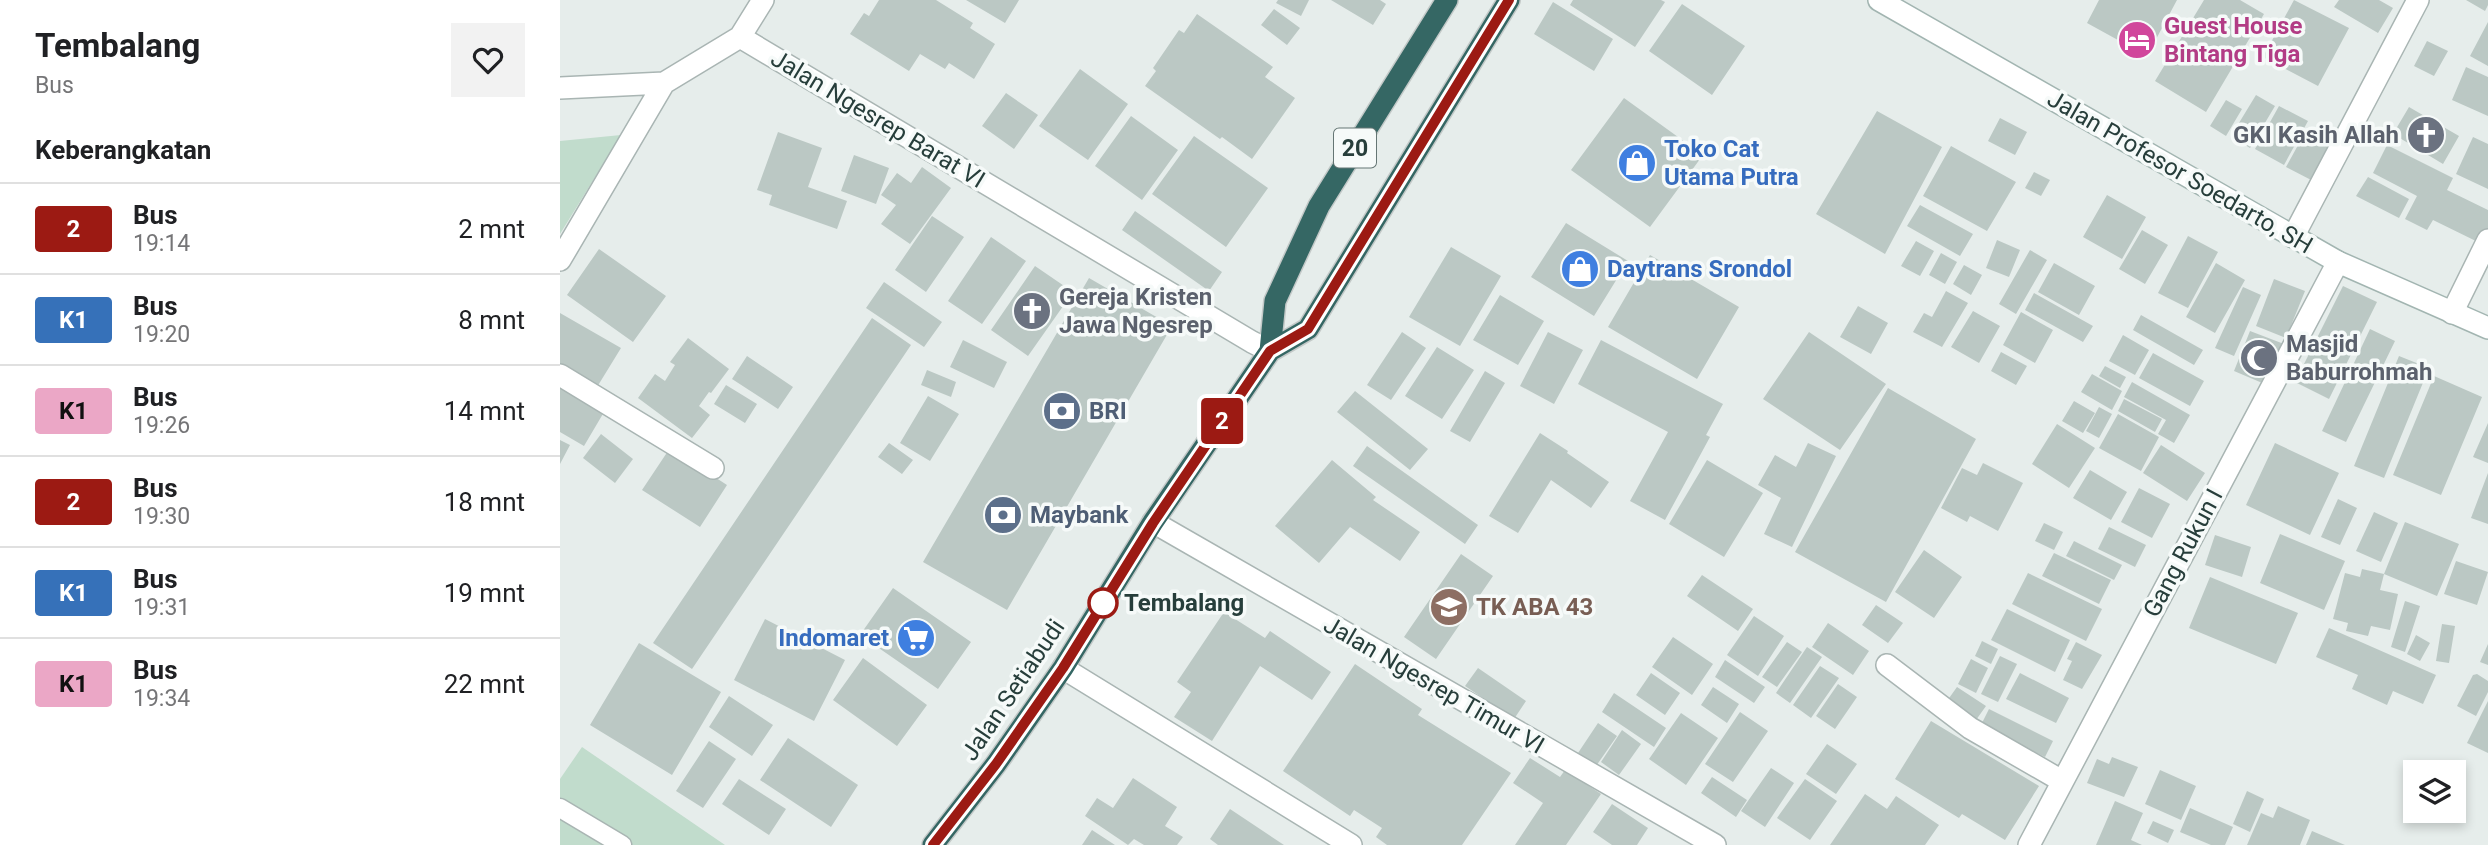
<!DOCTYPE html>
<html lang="id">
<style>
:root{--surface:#fff;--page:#f2f2f2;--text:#202124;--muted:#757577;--line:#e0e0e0}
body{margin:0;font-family:Roboto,sans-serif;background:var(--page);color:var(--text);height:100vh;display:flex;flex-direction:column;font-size:26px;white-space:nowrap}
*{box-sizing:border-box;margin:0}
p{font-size:23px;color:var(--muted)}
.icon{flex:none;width:38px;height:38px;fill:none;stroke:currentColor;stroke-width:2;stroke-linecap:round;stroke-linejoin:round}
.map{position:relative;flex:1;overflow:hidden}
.side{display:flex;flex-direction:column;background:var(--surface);width:560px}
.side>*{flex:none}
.badge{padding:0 14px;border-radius:5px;font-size:24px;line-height:46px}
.buttons{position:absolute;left:1843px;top:760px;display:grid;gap:14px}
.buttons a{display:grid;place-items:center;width:63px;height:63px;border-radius:0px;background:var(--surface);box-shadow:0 4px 10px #0003;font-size:35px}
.map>.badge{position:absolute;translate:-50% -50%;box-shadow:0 0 0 4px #fff}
h2{padding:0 35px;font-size:26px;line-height:63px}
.round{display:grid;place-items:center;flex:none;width:74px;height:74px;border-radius:0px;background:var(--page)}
.head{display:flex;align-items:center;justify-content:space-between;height:119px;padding:0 35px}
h1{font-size:33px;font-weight:700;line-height:52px}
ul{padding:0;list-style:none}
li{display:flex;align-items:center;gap:21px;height:91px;padding:0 35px;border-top:2px solid var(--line)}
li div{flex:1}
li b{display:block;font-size:26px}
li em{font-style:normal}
li .badge{min-width:77px;font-weight:700;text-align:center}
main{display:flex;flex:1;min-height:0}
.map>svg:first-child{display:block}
.green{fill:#c1dccc}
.building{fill:#bbc8c4}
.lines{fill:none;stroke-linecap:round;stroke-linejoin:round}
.lane-casing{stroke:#a9b5b3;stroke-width:21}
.street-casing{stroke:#a9b5b3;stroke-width:24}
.secondary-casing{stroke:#a2b5b1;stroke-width:24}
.highway-casing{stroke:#c3c9c8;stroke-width:24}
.lane{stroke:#fff;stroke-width:18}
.street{stroke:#fff;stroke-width:21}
.secondary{stroke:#fff;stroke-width:21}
.highway{stroke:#356764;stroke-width:21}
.line-casing{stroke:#fff;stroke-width:16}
.line{stroke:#9c1a13;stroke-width:10}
.stop-dot{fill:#fff;stroke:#9c1a13;stroke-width:3.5}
.labels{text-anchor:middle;stroke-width:7;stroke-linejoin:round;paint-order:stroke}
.shield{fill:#f6faf9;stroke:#657674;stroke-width:2}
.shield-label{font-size:23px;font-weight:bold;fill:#273e3b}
.hotel-label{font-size:24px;font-weight:bold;fill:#b23c85;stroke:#f6faf9;text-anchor:start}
.street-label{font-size:24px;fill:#273e3b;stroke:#f6faf9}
.worship-label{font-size:24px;font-weight:bold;fill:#5b616d;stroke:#f6faf9;text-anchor:start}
.shop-label{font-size:24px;font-weight:bold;fill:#366cbe;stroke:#f6faf9;text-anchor:start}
.service-label{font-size:24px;font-weight:bold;fill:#4e5e75;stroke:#f6faf9;text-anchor:start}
.stop-label{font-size:24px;font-weight:bold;fill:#273e3b;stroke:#f6faf9;text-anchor:start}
.education-label{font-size:24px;font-weight:bold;fill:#785e54;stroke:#f6faf9;text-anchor:start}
</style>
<main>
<section class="side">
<div class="head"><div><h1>Tembalang</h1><p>Bus</p></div><a class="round"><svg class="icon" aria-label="heart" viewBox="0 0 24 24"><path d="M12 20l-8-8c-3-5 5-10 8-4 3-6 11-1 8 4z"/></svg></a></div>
<h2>Keberangkatan</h2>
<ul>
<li><span class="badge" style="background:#9c1a13;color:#fff">2</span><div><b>Bus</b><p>19:14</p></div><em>2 mnt</em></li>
<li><span class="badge" style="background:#3671b9;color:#fff">K1</span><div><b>Bus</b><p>19:20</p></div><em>8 mnt</em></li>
<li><span class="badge" style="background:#eba7c6;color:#111">K1</span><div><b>Bus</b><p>19:26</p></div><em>14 mnt</em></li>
<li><span class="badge" style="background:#9c1a13;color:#fff">2</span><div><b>Bus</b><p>19:30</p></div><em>18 mnt</em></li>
<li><span class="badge" style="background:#3671b9;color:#fff">K1</span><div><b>Bus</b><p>19:31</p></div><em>19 mnt</em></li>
<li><span class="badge" style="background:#eba7c6;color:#111">K1</span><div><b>Bus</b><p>19:34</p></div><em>22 mnt</em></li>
</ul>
</section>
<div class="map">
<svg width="1928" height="845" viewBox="0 0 1928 845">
<rect width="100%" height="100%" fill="#e6edeb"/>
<path class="green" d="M61,135l-61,99v-93z
M22,747l143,98h-165v-66z"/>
<path class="building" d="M319,0h57l37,23 -3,5 25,16 -21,35 -25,-16 -4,6 -25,-15 -11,17 -59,-37 14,-21 5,3z
M406,0h53l-14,23z
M718,0h31l-8,16 -25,-13z
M771,0h49l6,4 -13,21z
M1013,0h88l4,2 -30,45 -65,-42z
M1539,0h78l-30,56 -60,-33z
M1644,0h36l24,14 -58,98 -51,-31z
M1734,0l55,28 -31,58 -55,-29z
M1779,0h40l14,8 -15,25 -44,-26z
M1906,0h22v5l-3,6z
M993,2l60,37 -19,32 -60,-37z
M1122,4l63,42 -33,49 -63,-44z
M714,9l26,19 -13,17 -26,-20z
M637,14l76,53 -8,10 30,21 -43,61 -30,-22 -2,2 -75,-53 11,-15 -3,-3 26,-38 5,3z
M1928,22v44l-18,-10z
M1867,41l21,10 -14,25 -20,-10z
M1906,67l22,10v39l-36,-16z
M520,69l48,35 -40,56 -49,-34z
M446,93l32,22 -24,34 -32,-23z
M1696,95l19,11 -25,42 -19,-12z
M1064,98l79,57 -53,72 -79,-57z
M1666,100l16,9 -16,27 -16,-10z
M1719,106l29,15 -24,44 -29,-16z
M1849,107l50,29 -16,28 -50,-30z
M1317,111l65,36 -57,107 -69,-40z
M571,116l47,34 -36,50 -47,-34z
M1440,118l27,14 -12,23 -27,-14z
M1748,127l28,15 -21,40 -29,-15z
M218,132l44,16 -14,39 39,14 -10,28 -68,-24 3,-10 -15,-5z
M634,136l74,52 -42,59 -74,-53z
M1913,137l15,7v45l-32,-15z
M1827,145l66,33 -6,12 41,20v26l-4,9 -51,-25 -6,10 -22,-11 12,-23 -44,-23z
M1391,146l65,36 -29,49 -64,-35z
M294,155l35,13 -13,36 -35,-13z
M362,167l29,21 -41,56 -29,-20 15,-19 -15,-10 16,-22 14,10z
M1474,172l16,8 -9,16 -16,-8z
M1808,177l41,22 -10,19 -43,-22z
M1547,195l39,22 -24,42 -39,-22z
M1360,205l53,29 -13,22 -53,-30z
M575,211l87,61 -13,19 -87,-61z
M372,216l32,21 -38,55 -31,-22z
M1006,223l62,38 -34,55 -63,-39z
M1582,230l26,15 -23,39 -26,-15z
M1628,236l30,16 -30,56 -30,-15z
M431,237l35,24 -44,63 -34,-23z
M1437,240l23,10 -11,27 -23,-9z
M1356,241l18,10 -14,25 -19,-10z
M891,247l50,29 -41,70 -51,-29z
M39,249l67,47 -33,46 -66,-47z
M1470,250l17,10 -31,54 -17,-10z
M1381,253l16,9 -12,22 -16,-9z
M1090,255l89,52 -42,72 -89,-52z
M1494,263l41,23 -16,29 -41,-23z
M1656,263l29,17 -30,53 -29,-16z
M1404,265l18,10 -11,20 -18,-11z
M475,266l38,26 -45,64 -37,-26z
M529,278l83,48 -165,284 -84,-48z
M1714,279l31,12 -19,47 -30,-12z
M324,282l58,40 -18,25 -58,-39z
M1783,286l34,16 -48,97 -34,-17z
M1683,287l18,8 -27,61 -19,-8z
M1386,291l22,12 -26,44 -29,-15 11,-19 8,4z
M1474,293l59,33 -10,16 -58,-32z
M940,295l44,26 -26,44 -45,-25z
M1298,306l30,17 -17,31 -31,-17z
M1413,311l27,15 -21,37 -28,-16z
M1461,312l32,18 -18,33 -32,-18z
M0,313l61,35 -27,44 -34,-20z
M1581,315l62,35 -9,15 -61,-35z
M312,318l39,27 -219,324 -39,-26z
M1810,329l25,12 -49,101 -24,-11z
M1690,331l34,13 -17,41 -33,-14z
M842,332l24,16 -35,52 -24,-15z
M988,332l35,18 -29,54 -34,-18z
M1249,332l77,52 -46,66 -77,-51z
M1563,335l26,15 -14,25 -26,-14z
M128,338l41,31 -18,24 -2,-1 -10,14 11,9 -18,23 -54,-40 17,-24 10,7 10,-16 -5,-3z
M403,340l44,22 -13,26 -44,-21z
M1041,340l122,64 -17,31 4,2 -45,83 -35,-19 38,-69 -90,-48z
M877,347l37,23 -32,49 -37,-23z
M1441,352l26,14 -11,19 -25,-14z
M1593,353l51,28 -14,25 -51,-28z
M187,356l46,31 -15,22 -46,-30z
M1839,356l30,12 -45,110 -30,-12z
M1545,366l21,11 -6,11 -21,-12z
M367,370l29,12 -5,15 -30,-12z
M925,371l20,12 -35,59 -20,-11z
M1532,374l30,17 -10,19 -31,-18z
M1874,376l48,21 -41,98 -48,-20z
M0,380l47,27 -23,39 -24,-14z
M1572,382l58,33 -16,28 -16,-9 8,-14 -42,-23z
M166,385l31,19 -12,19 -31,-19z
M1328,388l88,51 -90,163 -91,-50z
M795,391l73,58 -18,21 -73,-58z
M368,396l31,18 -29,47 -30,-18z
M1564,399l38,20 -7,13 -37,-21z
M1514,401l21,12 -12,20 -21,-12z
M1539,407l13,7 -13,24 -13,-7z
M1558,414l41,23 -18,34 -42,-23z
M1928,423v40l-15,-6z
M1497,424l38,24 -26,40 -37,-24z
M980,433l28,18 -1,2 42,29 -18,26 -40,-28 -33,53 -29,-17z
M41,434l32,25 -18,24 -32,-25z
M0,440l10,5 -10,19z
M329,443l24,17 -11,14 -24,-17z
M1248,443l28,13 -44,91 -28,-13 17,-36 -23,-13 17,-30 21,12z
M1715,443l64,30 -29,62 -64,-30z
M1601,445l44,28 -18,28 -44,-28z
M807,446l111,79 -13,19 -112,-78z
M110,448l57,37 -27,42 -58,-37z
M772,460l44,37 -3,3 47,32 -20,29 -50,-34 -31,36 -44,-37z
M1147,460l56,33 -39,64 -55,-33z
M1423,463l40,20 -25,48 -28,-15 -3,6 -26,-14 21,-40 15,7z
M1530,470l37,22 -16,28 -38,-22z
M1928,473v51l-17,-6z
M1579,488l31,16 -18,34 -31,-16z
M1778,499l19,9 -17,37 -19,-8z
M1814,512l24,11 -17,39 -25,-11z
M1845,522l54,22 -22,52 -53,-22 -4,16 18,4 -8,36 -19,-4 -3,10 -22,-5 2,-8 -15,-4 12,-46 15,4 2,-8 22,5z
M1484,523l19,9 -9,18 -19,-9z
M1549,527l37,18 -11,22 -37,-18z
M1720,534l65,27 -21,49 -64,-27z
M1655,535l36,12 -9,30 -37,-12z
M1514,541l48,24 -8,15 -48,-24z
M1364,550l38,27 -28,41 -39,-26z
M1494,553l57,27 -12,24 -57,-28z
M901,554l32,22 -57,83 -32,-22z
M1896,561l32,11 -11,33 -33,-11z
M1468,573l74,36 -16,32 -74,-37z
M1142,575l51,34 -15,22 -51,-35z
M1650,577l88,36 -22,51 -87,-36z
M333,588l78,54 -33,47 -78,-54z
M1845,601l15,5 -15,46 -14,-5z
M1316,605l27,18 -15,20 -26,-18z
M1447,609l63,31 -15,32 -64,-32z
M664,612l41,26 5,-7 61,41 -19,28 -52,-34 -48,75 -38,-24 17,-25 -14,-10z
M1194,616l30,20 -26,40 -31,-21z
M205,619l80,41 -31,61 -80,-41z
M1268,623l41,28 -16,24 -41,-28z
M1882,624l13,2 -6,37 -13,-2z
M1769,628l107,47 -13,29 -30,-13 -6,14 -35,-16 6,-14 -42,-18z
M1856,635l14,8 -10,18 -13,-7z
M1113,637l40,27 -21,31 -40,-28z
M1422,641l16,8 -7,15 -16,-8z
M1227,642l15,10 -25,35 -15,-10z
M1516,642l26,13 -20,34 -19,-9 9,-19 -5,-2z
M79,643l82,49 -49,83 -82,-50z
M1928,644v21l-8,-3z
M1247,647l15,10 -32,46 -14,-10z
M1440,656l17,8 -19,38 -17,-8z
M303,658l64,47 -30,41 -64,-46z
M1411,659l17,9 -12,25 -18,-9z
M1165,660l40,27 -11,16 -39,-26z
M795,664l67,45 -4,6 93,58 -49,72h-75l-11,-8 6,-9 -28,-18 -4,6 -67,-45z
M1260,666l19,12 -28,40 -18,-13z
M918,668l48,33 -12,18 -49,-33z
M1091,673l29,20 -15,22 -29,-20z
M1460,673l49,25 -13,25 -50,-24z
M1917,674l11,7v11l-12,24 -19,-10 16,-31z
M1278,684l19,13 -22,32 -19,-13z
M1153,687l26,17 -12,19 -26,-18z
M1397,687l29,19 -10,14 -29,-19z
M1054,693l52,35 -12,19 -52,-35z
M169,696l44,29 -21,31 -43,-29z
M1928,701v52l-21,-10z
M1429,709l64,32 -8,16 -64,-32z
M1180,712l28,19 -35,51 -28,-18z
M1121,713l37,25 -32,47 -37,-26z
M1371,721l108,65 -34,54 -43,-26 -3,4 -64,-39z
M1038,723l19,13 -23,33 -18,-13z
M1062,730l19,14 -22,31 -18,-13z
M228,738l70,47 -27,42 -71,-47z
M149,741l27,18 -33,49 -27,-17z
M1267,744l30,20 -21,30 -30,-20z
M1552,757l26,10 -14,30 -37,-14 10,-24 12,5z
M970,758l30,19 5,-7 36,24 -35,51h-51l28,-42 -30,-20z
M1211,768l23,15 -29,44 -24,-16z
M1600,770l36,16 -15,34 -36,-16z
M1152,777l35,23 -11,17 -35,-24z
M573,778l44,29 -12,19 18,11 -6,8h-33l-10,-6 -6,6 -43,-29 12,-18 16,10z
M179,779l47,30 -17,26 -47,-31z
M1245,779l32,22 -27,39 -33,-22z
M1687,791l17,8 -14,33 -17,-8z
M1305,794l22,15 9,-13 43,29 -14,20h-95z
M1555,801l28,12 -12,27 11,5h-46z
M1052,804l36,24 -11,17h-25l-19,-13z
M1718,806l32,14 -10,25h-53l14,-32 12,5z
M1630,808l43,19 -8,18h-14l-31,-13z
M670,809l54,36h-66l-8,-6z
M1593,821l21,9 -6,13 -21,-10z
M532,830l23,15h-33z
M1752,831l33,14h-39z"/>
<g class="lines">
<defs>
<path id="lane" d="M0,808l62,37"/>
<path id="street" d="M180,37l512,305 18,9
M0,88l104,-5
M1733,237l125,-237
M0,260l104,-177 76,-46 23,-37
M1892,313l36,-73
M0,375l153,93
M593,522l562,323
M1327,665l83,63 92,53
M503,668l288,177
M1469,845l309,-583"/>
<path id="secondary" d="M1319,0l459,262 150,66"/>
<path id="highway" d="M710,351l5,-50 44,-95 128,-206
M373,845l63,-81 67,-96 90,-146 117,-171 38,-22 201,-329"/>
</defs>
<use href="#lane" class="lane-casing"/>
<use href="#street" class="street-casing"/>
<use href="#secondary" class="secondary-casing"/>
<use href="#highway" class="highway-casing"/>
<use href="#lane" class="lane"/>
<use href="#street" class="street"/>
<use href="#secondary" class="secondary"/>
<use href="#highway" class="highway"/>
</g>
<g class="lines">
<defs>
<path id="line" d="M373,845l63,-81 67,-96 90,-145 117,-172 38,-22 201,-329"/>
</defs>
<use href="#line" class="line-casing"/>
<use href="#line" class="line"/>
</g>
<defs>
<symbol id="hotel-disc" viewBox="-11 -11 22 22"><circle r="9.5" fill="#d1479c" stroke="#f6faf9"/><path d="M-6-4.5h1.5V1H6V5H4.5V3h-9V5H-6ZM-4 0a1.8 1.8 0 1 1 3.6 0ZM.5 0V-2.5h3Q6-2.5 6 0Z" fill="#fff"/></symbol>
<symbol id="church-disc" viewBox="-11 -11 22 22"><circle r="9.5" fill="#6b7280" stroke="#f6faf9"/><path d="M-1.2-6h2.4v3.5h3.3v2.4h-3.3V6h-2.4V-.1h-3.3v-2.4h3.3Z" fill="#fff"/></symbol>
<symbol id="shop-disc" viewBox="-11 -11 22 22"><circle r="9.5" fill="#3f7fe0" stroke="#f6faf9"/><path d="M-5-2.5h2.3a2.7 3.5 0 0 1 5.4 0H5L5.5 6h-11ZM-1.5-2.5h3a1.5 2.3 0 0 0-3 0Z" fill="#fff"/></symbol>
<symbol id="mosque-disc" viewBox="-11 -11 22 22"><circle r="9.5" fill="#6b7280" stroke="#f6faf9"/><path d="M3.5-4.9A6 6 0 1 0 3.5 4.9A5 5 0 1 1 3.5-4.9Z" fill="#fff"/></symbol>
<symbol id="bank-disc" viewBox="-11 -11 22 22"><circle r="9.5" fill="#5c6f8a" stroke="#f6faf9"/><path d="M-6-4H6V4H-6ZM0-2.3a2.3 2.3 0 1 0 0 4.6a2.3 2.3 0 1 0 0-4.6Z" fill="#fff"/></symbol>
<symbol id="school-disc" viewBox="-11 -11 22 22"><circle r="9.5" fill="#8d6e63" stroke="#f6faf9"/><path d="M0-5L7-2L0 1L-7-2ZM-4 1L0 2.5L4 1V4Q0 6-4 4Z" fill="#fff"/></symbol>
<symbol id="supermarket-disc" viewBox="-11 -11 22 22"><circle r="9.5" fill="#3f7fe0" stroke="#f6faf9"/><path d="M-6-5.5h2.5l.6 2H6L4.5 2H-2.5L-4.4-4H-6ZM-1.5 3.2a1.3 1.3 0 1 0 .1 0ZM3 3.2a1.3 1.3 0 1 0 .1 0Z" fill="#fff"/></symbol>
</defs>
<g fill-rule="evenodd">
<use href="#hotel-disc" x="1555" y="18" width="44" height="44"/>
<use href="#church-disc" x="1844" y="113" width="44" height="44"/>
<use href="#shop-disc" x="1055" y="141" width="44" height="44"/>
<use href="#shop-disc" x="998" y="247" width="44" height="44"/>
<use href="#church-disc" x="450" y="289" width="44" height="44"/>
<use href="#mosque-disc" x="1677" y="336" width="44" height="44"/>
<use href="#bank-disc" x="480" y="389" width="44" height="44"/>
<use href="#bank-disc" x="421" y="493" width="44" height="44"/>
<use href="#school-disc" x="867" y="585" width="44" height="44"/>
<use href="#supermarket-disc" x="334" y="616" width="44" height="44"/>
</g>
<circle class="stop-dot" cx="543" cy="603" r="14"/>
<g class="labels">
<rect class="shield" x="774" y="128.5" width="42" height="39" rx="5"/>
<g class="shield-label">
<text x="795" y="156">20</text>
</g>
<g class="hotel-label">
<text x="1604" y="34">Guest House<tspan x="1604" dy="28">Bintang Tiga</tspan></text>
</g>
<g class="street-label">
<text transform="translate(318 119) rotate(31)" y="8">Jalan Ngesrep Barat VI</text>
<text transform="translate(1620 172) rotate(30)" y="8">Jalan Profesor Soedarto, SH</text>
<text transform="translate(1623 553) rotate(-62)" y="8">Gang Rukun I</text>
<text transform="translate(874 685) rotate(30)" y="8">Jalan Ngesrep Timur VI</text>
<text transform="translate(453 690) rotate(-56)" y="8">Jalan Setiabudi</text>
</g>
<g class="worship-label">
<text x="1839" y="143" text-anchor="end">GKI Kasih Allah</text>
<text x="499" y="305">Gereja Kristen<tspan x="499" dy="28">Jawa Ngesrep</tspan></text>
<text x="1726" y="352">Masjid<tspan x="1726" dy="28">Baburrohmah</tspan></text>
</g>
<g class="shop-label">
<text x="1104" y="157">Toko Cat<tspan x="1104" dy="28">Utama Putra</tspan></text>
<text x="1047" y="277">Daytrans Srondol</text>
<text x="329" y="646" text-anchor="end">Indomaret</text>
</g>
<g class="service-label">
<text x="529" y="419">BRI</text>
<text x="470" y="523">Maybank</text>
</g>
<g class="stop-label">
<text x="564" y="611">Tembalang</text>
</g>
<g class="education-label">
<text x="916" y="615">TK ABA 43</text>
</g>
</g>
</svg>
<div class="buttons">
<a><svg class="icon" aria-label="layers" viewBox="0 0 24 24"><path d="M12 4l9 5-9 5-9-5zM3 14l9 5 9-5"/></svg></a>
</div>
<b class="badge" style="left:662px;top:421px;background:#9c1a13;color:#fff">2</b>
</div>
</main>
